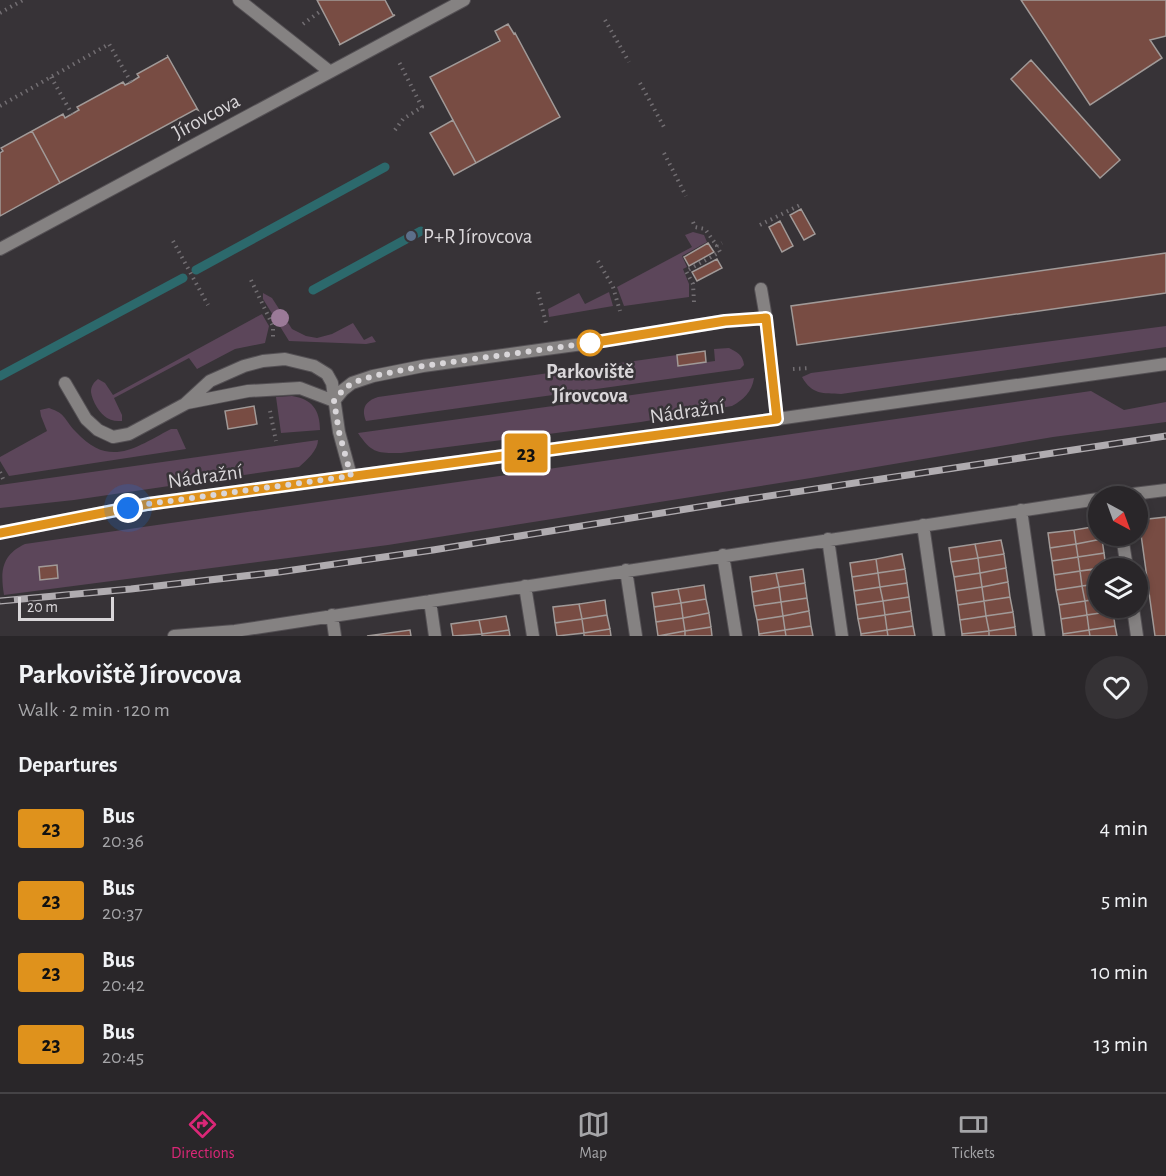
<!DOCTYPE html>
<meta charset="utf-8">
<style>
:root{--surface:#292629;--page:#353235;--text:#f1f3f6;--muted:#a5a5a8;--line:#454346;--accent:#db2777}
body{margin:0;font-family:"Alegreya Sans",sans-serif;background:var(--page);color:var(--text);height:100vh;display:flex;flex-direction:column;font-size:22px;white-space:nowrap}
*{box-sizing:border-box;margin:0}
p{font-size:20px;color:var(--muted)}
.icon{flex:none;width:33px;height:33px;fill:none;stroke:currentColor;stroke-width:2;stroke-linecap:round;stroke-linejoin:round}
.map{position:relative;height:636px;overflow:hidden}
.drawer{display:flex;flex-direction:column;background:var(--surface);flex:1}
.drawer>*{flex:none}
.badge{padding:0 12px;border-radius:4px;font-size:21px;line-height:39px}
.needle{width:39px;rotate:139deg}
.controls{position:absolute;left:1088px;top:486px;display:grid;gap:12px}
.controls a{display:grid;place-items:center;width:60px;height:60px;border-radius:50%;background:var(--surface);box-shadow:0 3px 9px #0003,0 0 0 2px var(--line);font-size:30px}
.scale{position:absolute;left:18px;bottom:15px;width:96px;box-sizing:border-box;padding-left:6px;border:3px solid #d9d6d9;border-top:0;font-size:16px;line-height:21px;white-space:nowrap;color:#d9d6d9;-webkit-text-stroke:4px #373337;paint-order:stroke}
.you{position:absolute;width:30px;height:30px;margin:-15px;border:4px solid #fff;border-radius:50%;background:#1a73e8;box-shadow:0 0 0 9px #1a73e833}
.map>.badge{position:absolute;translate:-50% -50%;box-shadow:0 0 0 3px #fff}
h2{padding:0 18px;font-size:22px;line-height:54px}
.round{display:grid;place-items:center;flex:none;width:63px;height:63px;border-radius:32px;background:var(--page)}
.headline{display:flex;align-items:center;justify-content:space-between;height:102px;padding:0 18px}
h1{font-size:28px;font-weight:700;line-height:45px}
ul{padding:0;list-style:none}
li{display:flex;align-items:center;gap:18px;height:72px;padding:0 18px}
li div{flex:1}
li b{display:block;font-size:22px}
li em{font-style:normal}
li .badge{min-width:66px;font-weight:700;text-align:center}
.menu{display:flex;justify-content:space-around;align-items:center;height:84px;border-top:2px solid var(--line);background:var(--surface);font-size:16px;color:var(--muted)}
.menu a{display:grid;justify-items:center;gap:3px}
.menu .current{color:var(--accent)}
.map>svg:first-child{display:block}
.green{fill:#5c465a;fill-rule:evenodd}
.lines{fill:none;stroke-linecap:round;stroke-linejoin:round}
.stream{stroke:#2c696c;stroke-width:9}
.building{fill:#784c43;stroke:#a19a98;stroke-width:1.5}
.lane-casing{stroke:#545054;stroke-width:14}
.street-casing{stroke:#545054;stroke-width:14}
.path{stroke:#726e72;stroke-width:4;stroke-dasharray:1.5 4.5;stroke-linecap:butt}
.lane{stroke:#858282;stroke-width:12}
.street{stroke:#858282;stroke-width:12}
.rail-casing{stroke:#b0acb0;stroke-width:7}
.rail{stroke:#373337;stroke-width:4.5;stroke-dasharray:14;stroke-linecap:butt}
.tree{fill:#9b7a98}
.line-casing{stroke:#fff;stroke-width:14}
.line{stroke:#df921c;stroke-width:9}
.walk{stroke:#d9d6d9;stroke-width:6;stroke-dasharray:0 10.8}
.service-dot{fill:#5c6f8a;stroke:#373337;stroke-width:2}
.stop-dot{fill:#fff;stroke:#df921c;stroke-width:3}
.labels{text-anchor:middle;stroke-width:5;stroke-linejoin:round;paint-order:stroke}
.street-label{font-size:21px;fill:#d9d6d9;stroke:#373337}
.poi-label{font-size:21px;fill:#d9d6d9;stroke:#373337;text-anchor:start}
.stop-label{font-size:21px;font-weight:bold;fill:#d9d6d9;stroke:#373337}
</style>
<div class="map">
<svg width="1166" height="636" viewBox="0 0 1166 636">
<rect width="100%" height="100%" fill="#373337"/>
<path class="green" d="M693,232l11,3 3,7 -25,14 5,11 -4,2 6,15v13l-65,9 -7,-19 75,-40 -7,-12z
M609,292l4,14 -64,11 -1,-8 31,-16 6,11z
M263,293l9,5 20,31 14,7 11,2 15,-4 21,-11 11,17 8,-4 4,6 -10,2 -77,-3 -26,-42z
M262,314l7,12 -4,17 -30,6 -38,20 -8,-11 -75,40 8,17v6c-5,0 -10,0 -15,-3 -7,-4 -15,-17 -16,-26 0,-6 3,-10 7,-13l7,4 8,12z
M1166,326v21l-325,47c-18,-1 -29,1 -39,-17l9,-4z
M729,348c8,4 14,7 15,17l-4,4 -374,52c-5,-12 -1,-20 12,-24l299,-42 1,11 37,-5 -1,-12z
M754,378c-2,14 -11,22 -22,28l-91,16 -240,31c-23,0 -29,1 -43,-20z
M1091,391l33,19 42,-8v20l-113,15 -242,41 -423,67 -384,50c-4,-25 -2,-40 21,-51zM56,565l2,13 -18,2 -1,-13z
M292,396c20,3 28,14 28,34l-39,3 -5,-36z
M49,408c18,6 15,12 27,24 34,37 60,15 95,-3h6l9,20 -177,27 -9,-15v-4l47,-26 -6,-15 -1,-6z
M318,440c0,10 -11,20 -19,27l-225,33 -74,8v-23z"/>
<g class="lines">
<path class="stream" d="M196,270l189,-103
M313,290l108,-59
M0,376l183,-98"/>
</g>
<path class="building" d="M317,0h68l8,15h2l-56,30 1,-1z
M1021,0h145v36l-16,4 12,18 -72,47z
M508,24l6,10 1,-1 45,84 -84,46 -46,-86 70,-36 -5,-10z
M167,55l31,55 -2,-1 -136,74 -28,-52 31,-17 2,4 14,-8 -2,-3 46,-25 2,3 6,-3 8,-5 -2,-3 31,-17z
M1031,60l89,100 -20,18 -89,-99z
M453,120l23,43 -22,12 -24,-42z
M32,131l28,52 -60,33v-63l3,-2 -2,-3z
M801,209l14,25 -11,6 -14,-25z
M780,221l13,25 -11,6 -13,-25z
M708,243l6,9 -25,14 -5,-9z
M1166,253v40l-369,52 -6,-39z
M717,259l5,9 -25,13 -5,-9z
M705,351l1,11 -28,4 -1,-11z
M254,406l3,18 -29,5 -3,-18z
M1166,517v119h-11l-16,-116z
M1098,526v10h4v3l-26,5 -2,-14z
M1074,530l2,14 -26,4 -2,-15z
M1102,539l2,14 -26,4 -2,-13z
M1001,540l3,14 -26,4 -3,-14z
M975,544l3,14 -27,4 -2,-14z
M1076,544l2,13 -26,4 -2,-13z
M1104,553l2,14 -26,4 -2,-14z
M902,554l3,15 -27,4 -2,-14z
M1004,554l2,14 -26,5 -2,-15z
M1078,557l2,14 -26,4 -2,-14z
M978,558l2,15 -26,4 -3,-15z
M876,559l2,14 -26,4 -2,-14z
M57,565l1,13 -18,2 -1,-13z
M1006,568l2,14 -26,5 -2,-14z
M803,569l2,14 -26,4 -3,-14z
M905,569l2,14 -27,4 -2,-14z
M1098,569v15l-16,2 -2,-15z
M1080,571l2,15 -26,4 -2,-15z
M776,573l3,14 -27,5 -2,-15z
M878,573l2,14 -26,4 -2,-14z
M980,573l2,14 -26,4 -2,-14z
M1008,582l2,15 -26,4 -2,-14z
M805,583l2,15 -26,4 -2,-15z
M907,583l2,14 -26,4 -3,-14z
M1098,584v15l-13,2 -3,-15z
M704,585l2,14 -25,4 -3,-14z
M1082,586l3,15 -26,4 -3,-15z
M779,587l2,15 -27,4 -2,-14z
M880,587l3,14 -27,4 -2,-14z
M982,587l2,14 -26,4 -2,-14z
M678,589l3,14 -27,4 -2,-14z
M909,597l2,14 -26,4 -2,-14z
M1010,597l3,15 -27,4 -2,-15z
M807,598l2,13 -26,5 -2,-14z
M706,599l3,14 -26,5 -2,-15z
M1098,599v9h15v3l-26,4 -2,-14z
M605,600l2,15 -25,4 -3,-15z
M883,601l2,14 -27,4 -2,-14z
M984,601l2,15 -26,4 -2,-15z
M1085,601l2,14 -26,4 -2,-14z
M781,602l2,14 -26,4 -3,-14z
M681,603l2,15 -27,4 -2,-15z
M579,604l3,15 -27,4 -2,-16z
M809,611l2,15 -26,4 -2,-14z
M911,611l2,15 -26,4 -2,-15z
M1113,611l2,15 -26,4 -2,-15z
M1013,612l2,15 -26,4 -3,-15z
M709,613l2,14 -26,4 -2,-13z
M607,615l3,14 -26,4 -2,-14z
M885,615l2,15 -26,4 -3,-15z
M1087,615l2,15 -26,4 -2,-15z
M506,616l3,14 -27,4 -3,-14z
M783,616l2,14 -26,4 -2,-14z
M986,616l3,15 -27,3 -2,-14z
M683,618l2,13 -27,5 -2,-14z
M582,619l2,14 -27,3 -2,-13z
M479,620l3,14 -29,2 -2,-12z
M811,626l2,10h-27l-1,-6z
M913,626l2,10h-27l-1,-6z
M1115,626l2,10h-27l-1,-6z
M711,627l1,9h-27v-5z
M1015,627l1,9h-27v-5z
M610,629l1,7h-27v-3z
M410,630l1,6h-44z
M509,630l1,6h-28v-2z
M785,630l1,6h-27v-2z
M887,630l1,6h-27v-2z
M1089,630l1,6h-27v-2z
M685,631v5h-27z
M989,631v5h-27v-2z"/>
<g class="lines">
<defs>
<path id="lane" d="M761,289l5,29 11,101
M65,383l21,36 12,11 15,7 16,-3 56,-30 25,-23 34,-15 19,-5 22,-2 29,7 13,8 5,9 7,49 12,44
M334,401l9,-11 9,-7 21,-7 50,-10 167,-23 135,-22 41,-3
M187,403l61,-12 52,-3 34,13
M1117,496l49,-6
M1021,510l18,126
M923,525l16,111
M1122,536l5,32
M828,539l14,97
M723,555l13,81
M626,570l10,66
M525,586l8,50
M430,601l5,35
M1133,608l4,28
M332,615l3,21
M174,636l61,-5 863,-132"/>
<path id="street" d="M239,0l90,71
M0,249l464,-249
M0,533l148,-29 629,-85 389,-55"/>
</defs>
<use href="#lane" class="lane-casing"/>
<use href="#street" class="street-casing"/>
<path class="path" d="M0,13l23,-13
M605,20l24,42
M303,24l19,-14
M51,77l21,37
M640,83l24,44
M0,106l109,-62 22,38
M395,130l8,-11 19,-12 -24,-47
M664,153l22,43
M693,222l2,5 10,2 12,17
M760,225l42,-21
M173,241l35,64
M598,261l15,26 7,24
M251,280l22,46v14
M538,292l8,31
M694,302l-1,-18 -7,-13 34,-19 -3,-6 5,-3
M793,369l17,-1
M270,411l6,30
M0,472l4,9"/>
<use href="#lane" class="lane"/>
<use href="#street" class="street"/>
<defs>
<path id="rail" d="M0,601l131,-12 148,-17 154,-22 309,-50 424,-64"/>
</defs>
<use href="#rail" class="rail-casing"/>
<use href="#rail" class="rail"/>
</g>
<circle class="tree" cx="280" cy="318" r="9"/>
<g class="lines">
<defs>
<path id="line" d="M0,533l148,-29 629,-85 -11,-101 -41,3 -135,22"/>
</defs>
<use href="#line" class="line-casing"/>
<use href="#line" class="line"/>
<path class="walk" d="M128,508l20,-4 203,-28 -12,-44 -5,-31 9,-11 9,-7 21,-7 50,-10 167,-23"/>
</g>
<circle class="service-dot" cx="411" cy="236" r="6"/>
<circle class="stop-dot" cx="590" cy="343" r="12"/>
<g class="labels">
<g class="street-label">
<text transform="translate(206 116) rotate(-28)" y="7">Jírovcova</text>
<text transform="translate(687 411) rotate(-8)" y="7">Nádražní</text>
<text transform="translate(205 476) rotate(-8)" y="7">Nádražní</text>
</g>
<g class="poi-label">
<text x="423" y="243">P+R Jírovcova</text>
</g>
<g class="stop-label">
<text x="590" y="378">Parkoviště<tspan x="590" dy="24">Jírovcova</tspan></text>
</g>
</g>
</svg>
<div class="controls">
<a><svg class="needle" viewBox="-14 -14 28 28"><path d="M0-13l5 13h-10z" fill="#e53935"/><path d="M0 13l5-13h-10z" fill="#a5a5a8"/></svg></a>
<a><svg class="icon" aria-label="layers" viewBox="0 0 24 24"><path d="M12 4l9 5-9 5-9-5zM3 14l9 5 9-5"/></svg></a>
</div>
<div class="scale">20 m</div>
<div class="you" style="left:128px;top:508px"></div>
<b class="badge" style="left:526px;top:453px;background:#df921c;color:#111">23</b>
</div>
<section class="drawer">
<div class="headline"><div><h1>Parkoviště Jírovcova</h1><p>Walk · 2 min · 120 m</p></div><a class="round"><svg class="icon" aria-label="heart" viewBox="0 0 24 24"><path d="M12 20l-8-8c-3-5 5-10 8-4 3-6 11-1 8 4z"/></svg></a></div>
<h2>Departures</h2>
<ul>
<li><span class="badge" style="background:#df921c;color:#111">23</span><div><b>Bus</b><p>20:36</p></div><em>4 min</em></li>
<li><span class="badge" style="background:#df921c;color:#111">23</span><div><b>Bus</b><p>20:37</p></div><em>5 min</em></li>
<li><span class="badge" style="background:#df921c;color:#111">23</span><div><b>Bus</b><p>20:42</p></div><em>10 min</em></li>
<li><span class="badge" style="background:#df921c;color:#111">23</span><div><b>Bus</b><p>20:45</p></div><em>13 min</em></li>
</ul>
</section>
<nav class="menu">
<a class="current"><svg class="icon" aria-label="directions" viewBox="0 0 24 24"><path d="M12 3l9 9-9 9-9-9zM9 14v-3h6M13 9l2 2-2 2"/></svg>Directions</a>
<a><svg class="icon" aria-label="map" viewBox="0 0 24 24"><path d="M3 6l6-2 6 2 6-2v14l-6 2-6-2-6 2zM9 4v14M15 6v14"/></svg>Map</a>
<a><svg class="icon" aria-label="tickets" viewBox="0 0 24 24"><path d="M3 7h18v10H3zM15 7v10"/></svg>Tickets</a>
</nav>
